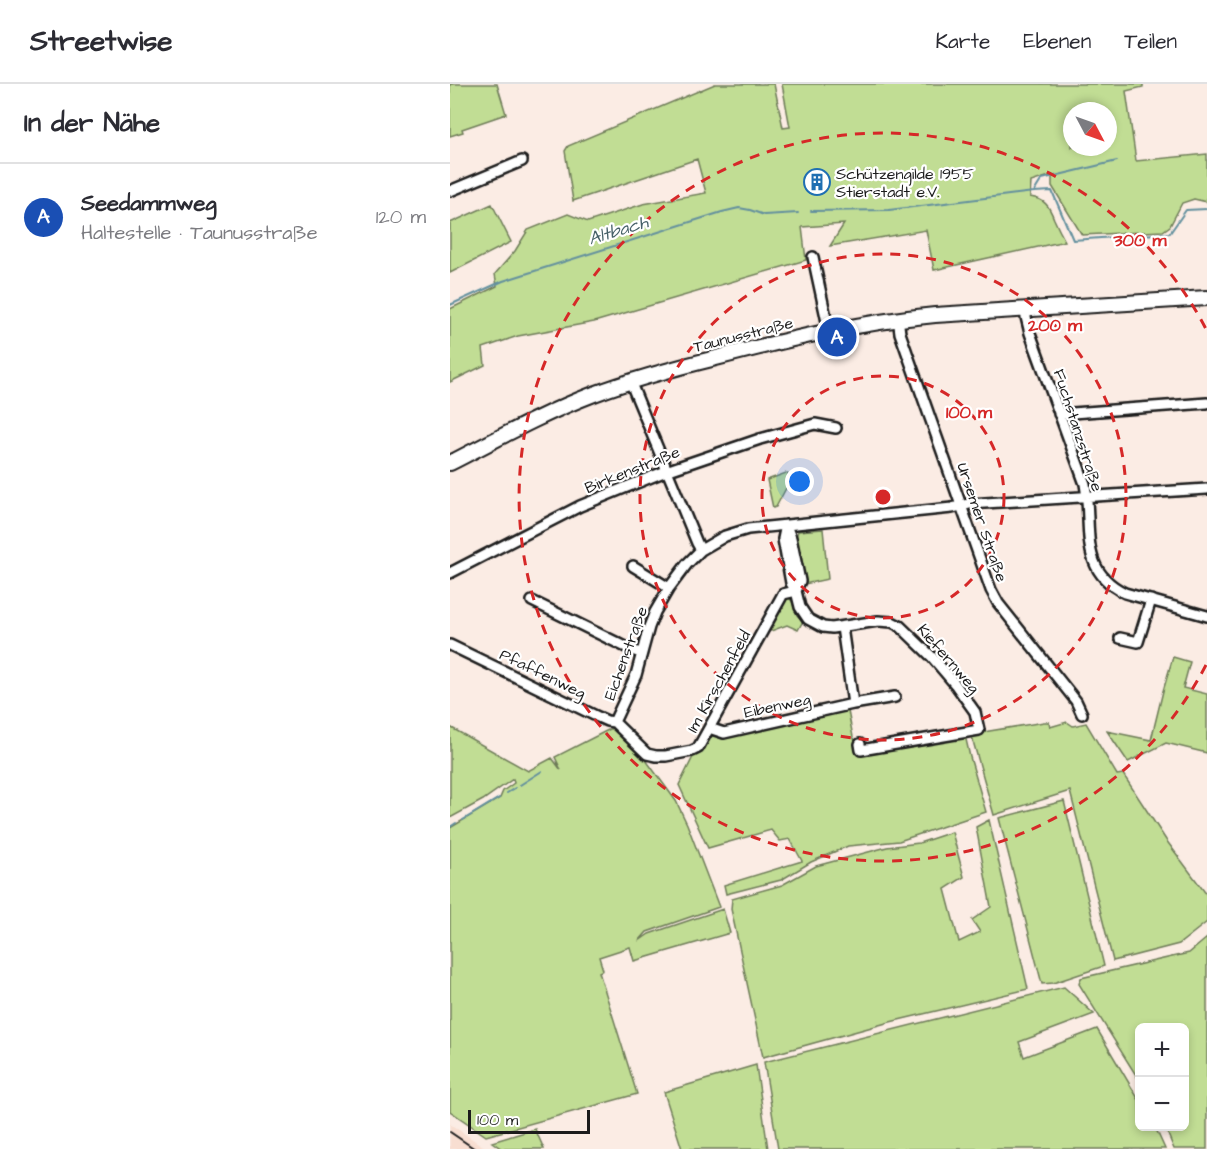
<!DOCTYPE html>
<html lang="de">
<meta charset="utf-8">
<style>
:root{--surface:#fff;--page:#f2f2f3;--text:#2b2b33;--muted:#7c7c81;--line:#e1e1e2;--accent:#1f6fb2}
body{margin:0;font-family:"Architects Daughter",sans-serif;background:var(--page);color:var(--text)}
.controls{position:absolute;right:18px;bottom:18px;display:grid;overflow:hidden;border-radius:9px;box-shadow:0 3px 9px #0003}
.controls button{width:54px;height:54px;display:grid;place-items:center;padding:0;border:0;border-bottom:2px solid var(--line);background:var(--surface);color:var(--text);font:30px sans-serif}
.compass{position:absolute;left:613px;top:18px;width:54px;height:54px;border-radius:50%;background:var(--surface);box-shadow:0 3px 9px #0003;rotate:131deg}
.scale{position:absolute;left:18px;bottom:15px;width:122px;box-sizing:border-box;padding-left:6px;border:3px solid #1c1c1c;border-top:0;font-size:16px;line-height:21px;white-space:nowrap;color:#1c1c1c;-webkit-text-stroke:4px #fff;paint-order:stroke}
.you{position:absolute;left:350px;top:398px;width:21px;height:21px;margin:-15px;border:4px solid #fff;border-radius:50%;background:#1a73e8;box-shadow:0 0 0 9px #1a73e833}
.badge{display:grid;place-items:center;width:39px;height:39px;border-radius:50%;background:var(--accent);color:#fff;font-size:20px;font-weight:700}
.pin{position:absolute;translate:-50% -50%;border:3px solid #fff;box-shadow:0 2px 6px #0006}
.list{margin:0;padding:0;list-style:none}
h2{display:flex;justify-content:space-between;align-items:center;height:78px;margin:0;padding:0 24px;font-size:26px}
h2 small{font-size:20px;font-weight:400;color:var(--muted)}
.list li{display:grid;grid-template-columns:39px 1fr auto;gap:18px;align-items:center;box-sizing:border-box;height:108px;padding:0 24px;border-top:2px solid var(--line)}
.list b{display:block;font-size:22px;white-space:nowrap}
.list p{margin:0;font-size:20px;white-space:nowrap;color:var(--muted)}
.list em{font-size:20px;font-style:normal;color:var(--muted)}
.map{position:relative;flex:none;width:757px;height:1065px;overflow:hidden}
header{display:flex;align-items:center;gap:36px;box-sizing:border-box;height:84px;padding:0 30px;background:var(--surface);border-bottom:2px solid var(--line)}
header strong{font-size:28px}
nav{display:flex;gap:33px;margin-inline-start:auto;font-size:21px}
main{display:flex}
aside{flex:1;background:var(--surface)}
.map>svg:first-child{display:block}
.built{fill:#f8ded1}
.green{fill:#c1dd94;stroke:#6e7c58;stroke-width:1.5;fill-rule:evenodd}
.lines{fill:none;stroke-linecap:round;stroke-linejoin:round}
.stream{stroke:#63909e;stroke-width:2}
.street-casing{stroke:#1c1c1c;stroke-width:14}
.secondary-casing{stroke:#1c1c1c;stroke-width:18}
.street{stroke:#fff;stroke-width:9}
.secondary{stroke:#fff;stroke-width:14}
.rail{stroke:#1c1c1c;stroke-width:2}
.ring{fill:none;stroke:#d62828;stroke-width:3;stroke-dasharray:10 8}
.labels{text-anchor:middle;stroke-width:4.5;stroke-linejoin:round;paint-order:stroke}
.poi-label{font-size:16px;fill:#1c1c1c;stroke:#fff;text-anchor:start}
.street-label{font-size:16px;fill:#1c1c1c;stroke:#fff}
.water-label{font-size:18px;font-style:italic;fill:#466068;stroke:#fff}
.centre{fill:#d62828;stroke:#fff;stroke-width:3}
.ring-label{font-size:18px;text-anchor:middle;font-weight:bold;fill:#d62828;stroke:#fff;stroke-width:4.5;stroke-linejoin:round;paint-order:stroke}
</style>
<header>
<strong>Streetwise</strong>
<nav><a>Karte</a><a>Ebenen</a><a>Teilen</a></nav>
</header>
<main>
<aside>
<h2>In der Nähe<small></small></h2>
<ul class="list">
<li><span class="badge" style="background:#1a4fb4">A</span><div><b>Seedammweg</b><p>Haltestelle · Taunusstraße</p></div><em>120 m</em></li>
</ul>
</aside>
<div class="map">
<svg width="757" height="1065" viewBox="0 0 757 1065">
<rect width="100%" height="100%" fill="#fbece4"/>
<filter id="ink" filterUnits="userSpaceOnUse"><feTurbulence type="fractalNoise" baseFrequency=".0167" numOctaves="2"/><feDisplacementMap in="SourceGraphic" scale="12" xChannelSelector="R" yChannelSelector="G"/><feConvolveMatrix kernelMatrix="1 2 1 2 8 2 1 2 1" color-interpolation-filters="sRGB"/></filter>
<g filter="url(#ink)">
<path class="built" d="M 0,1040 L 37,1065 L 0,1065 Z"/>
<path class="green" d="M 0,0 L 47,0 L 56,30 L 12,45 L 13,48 L 0,52 Z
M 265,0 L 324,0 L 333,44 L 340,43 L 332,0 L 693,0 L 693,3 L 676,7 L 686,77 L 757,70 L 757,118 L 744,115 L 732,119 L 720,142 L 713,147 L 632,151 L 602,102 L 602,91 L 581,98 L 580,113 C 595,115 599,122 604,135 C 607,142 611,150 615,157 L 484,186 L 476,146 L 380,162 L 394,140 L 352,143 L 356,176 L 144,238 L 68,252 L 33,264 L 35,281 L 0,298 L 0,225 L 47,202 L 45,190 L 65,167 L 78,146 L 118,130 L 138,138 L 193,120 L 256,109 L 247,75 L 123,117 L 115,67 L 118,62 ZM 622,27 L 658,27 L 658,63 L 622,63 Z
M 42,120 L 61,158 L 0,189 L 0,139 Z
M 336,389 L 342,393 L 326,423 L 323,424 L 317,396 Z
M 373,445 L 378,495 L 354,500 L 345,456 L 348,447 Z
M 338,513 L 342,517 L 347,531 L 353,537 L 348,546 L 337,541 L 321,547 L 317,546 L 335,514 Z
M 723,573 L 740,578 L 733,604 L 757,610 L 757,669 L 716,659 L 678,678 L 657,647 L 701,656 L 713,607 Z
M 398,627 L 403,653 L 415,670 L 515,651 L 520,673 L 536,728 L 449,757 L 398,762 L 361,778 L 331,796 L 276,810 L 274,801 L 352,777 L 340,755 L 330,757 L 321,746 L 258,764 L 229,701 L 243,673 L 261,652 L 329,641 L 363,633 Z
M 594,638 L 599,638 L 600,643 L 617,638 L 623,642 L 636,639 L 667,691 L 673,690 L 716,756 L 757,811 L 757,838 L 729,860 L 663,877 L 620,707 L 544,731 L 521,650 Z
M 0,643 L 78,687 L 102,674 L 111,686 L 105,673 L 162,644 L 193,672 L 226,717 L 237,740 L 269,823 L 197,848 L 189,857 L 199,850 L 273,825 L 280,849 L 184,877 L 180,863 L 149,873 L 153,886 L 149,888 L 187,1010 L 36,1052 L 0,1027 L 0,744 L 50,714 L 53,707 L 64,699 L 63,695 L 33,716 L 0,734 Z
M 614,717 L 654,882 L 603,899 L 592,900 L 549,734 Z
M 539,736 L 578,905 L 440,938 L 313,973 L 281,825 L 282,815 L 332,801 L 366,782 L 437,763 L 469,759 L 502,748 L 514,793 L 495,805 L 509,858 L 530,848 L 522,836 L 541,823 L 526,743 Z
M 757,854 L 757,1065 L 724,1065 L 715,1043 L 734,1042 L 734,944 L 690,944 L 689,996 L 629,900 L 631,894 L 739,869 Z
M 614,903 L 644,930 L 569,958 L 574,973 L 647,945 L 689,1016 L 690,1042 L 705,1043 L 715,1065 L 328,1065 L 314,978 Z
M 306,981 L 318,1065 L 232,1065 L 214,1008 Z
M 85,1045 L 94,1065 L 52,1065 L 42,1058 Z"/>
<g class="lines">
<path class="stream" d="M 584,108 L 592,95 L 667,77
M 361,127 L 439,126 L 584,108 L 602,107 L 623,156 L 720,149 L 736,126 L 757,125
M 0,221 L 53,197 L 272,128 L 289,124 L 300,126 L 314,131 L 348,129
M 70,701 L 92,687
M 57,709 L 65,704
M 13,736 L 49,714
M 0,743 L 6,739"/>
<defs>
<path id="street" d="M 0,107 L 72,77
M 363,173 L 379,247
M 574,225 L 580,249 L 635,400 C 643,443 627,486 675,509 L 757,532
M 448,234 L 450,249 L 541,506 L 548,519 L 626,617 L 632,630
M 180,297 L 247,459 L 251,466
M 609,330 L 757,319
M 336,441 L 333,455 L 341,499 L 346,507 L 350,523 L 358,535 L 373,543 L 382,544 L 428,537 L 442,538 L 450,542 L 482,573 L 505,600 L 525,628 L 529,646 L 411,666 L 410,660
M 336,441 L 341,454 L 350,497 L 346,507
M 183,482 L 219,504
M 0,489 L 130,422 L 216,387 L 310,355 L 365,340 L 386,344
M 82,517 L 184,567 L 192,569
M 392,543 L 403,620
M 670,554 L 688,558 L 701,516
M 0,561 L 148,633 L 157,637 L 164,638 L 197,670 L 206,672 L 216,672 L 242,667 L 248,664 L 333,510 L 346,507
M 164,638 L 186,591 L 199,543 L 205,528 L 219,504 L 237,480 L 251,466 L 275,452 L 298,445 L 502,424 L 519,420 L 757,405
M 259,644 L 274,649 L 403,620 L 445,613"/>
<path id="secondary" d="M 0,379 C 47,355 94,329 144,310 C 184,295 225,284 266,274 C 339,255 411,238 485,231 L 757,214"/>
</defs>
<use href="#street" class="street-casing"/>
<use href="#secondary" class="secondary-casing"/>
<use href="#street" class="street"/>
<use href="#secondary" class="secondary"/>
<path class="rail" d="M 0,1048 L 25,1065"/>
</g>
</g>
<g class="ring">
<circle cx="433" cy="413" r="121"/>
<circle cx="433" cy="413" r="243"/>
<path d="M756 581A364 364 0 1 1 756 245"/>
</g>
<defs>
<symbol id="building-ring" viewBox="-11 -11 22 22"><circle r="9.5" fill="#fff" stroke="#1f6fb2" stroke-width="1.5"/><path d="M-4-6H4V6H1V3H-1V6H-4ZM-2.5-4.3h1.7v1.8h-1.7ZM.8-4.3h1.7v1.8H.8ZM-2.5-1h1.7V.8h-1.7ZM.8-1h1.7V.8H.8Z" fill="#1f6fb2"/></symbol>
</defs>
<g fill-rule="evenodd">
<use href="#building-ring" x="352" y="83" width="30" height="30"/>
</g>
<g class="labels">
<g class="poi-label">
<text x="386" y="95">Schützengilde 1955<tspan x="386" dy="18">Stierstadt e.V.</tspan></text>
</g>
<g class="street-label">
<text transform="translate(293 250) rotate(-14)" y="6">Taunusstraße</text>
<text transform="translate(629 346) rotate(72)" y="6">Fuchstanzstraße</text>
<text transform="translate(182 385) rotate(-22)" y="6">Birkenstraße</text>
<text transform="translate(533 438) rotate(71)" y="6">Ursemer Straße</text>
<text transform="translate(175 569) rotate(-70)" y="6">Eichenstraße</text>
<text transform="translate(499 574) rotate(49)" y="6">Kiefernweg</text>
<text transform="translate(93 589) rotate(26)" y="6">Pfaffenweg</text>
<text transform="translate(268 597) rotate(-61)" y="6">Im Kirschenfeld</text>
<text transform="translate(327 621) rotate(-12)" y="6">Eibenweg</text>
</g>
<g class="water-label">
<text transform="translate(168 146) rotate(-17)" y="6">Altbach</text>
</g>
</g>
<circle cx="433" cy="413" r="9" class="centre"/>
<g class="ring-label">
<text x="690" y="162">300 m</text>
<text x="605" y="247">200 m</text>
<text x="519" y="334">100 m</text>
</g>
</svg>
<div class="controls">
<button>+</button>
<button>−</button>
</div>
<svg class="compass" viewBox="-18 -18 36 36"><path d="M0-13l5 13h-10z" fill="#e53935"/><path d="M0 13l5-13h-10z" fill="#7c7c81"/></svg>
<div class="scale">100 m</div>
<div class="you"></div>
<div class="pin badge" style="left:387px;top:253px;background:#1a4fb4">A</div>
</div>
</main>
